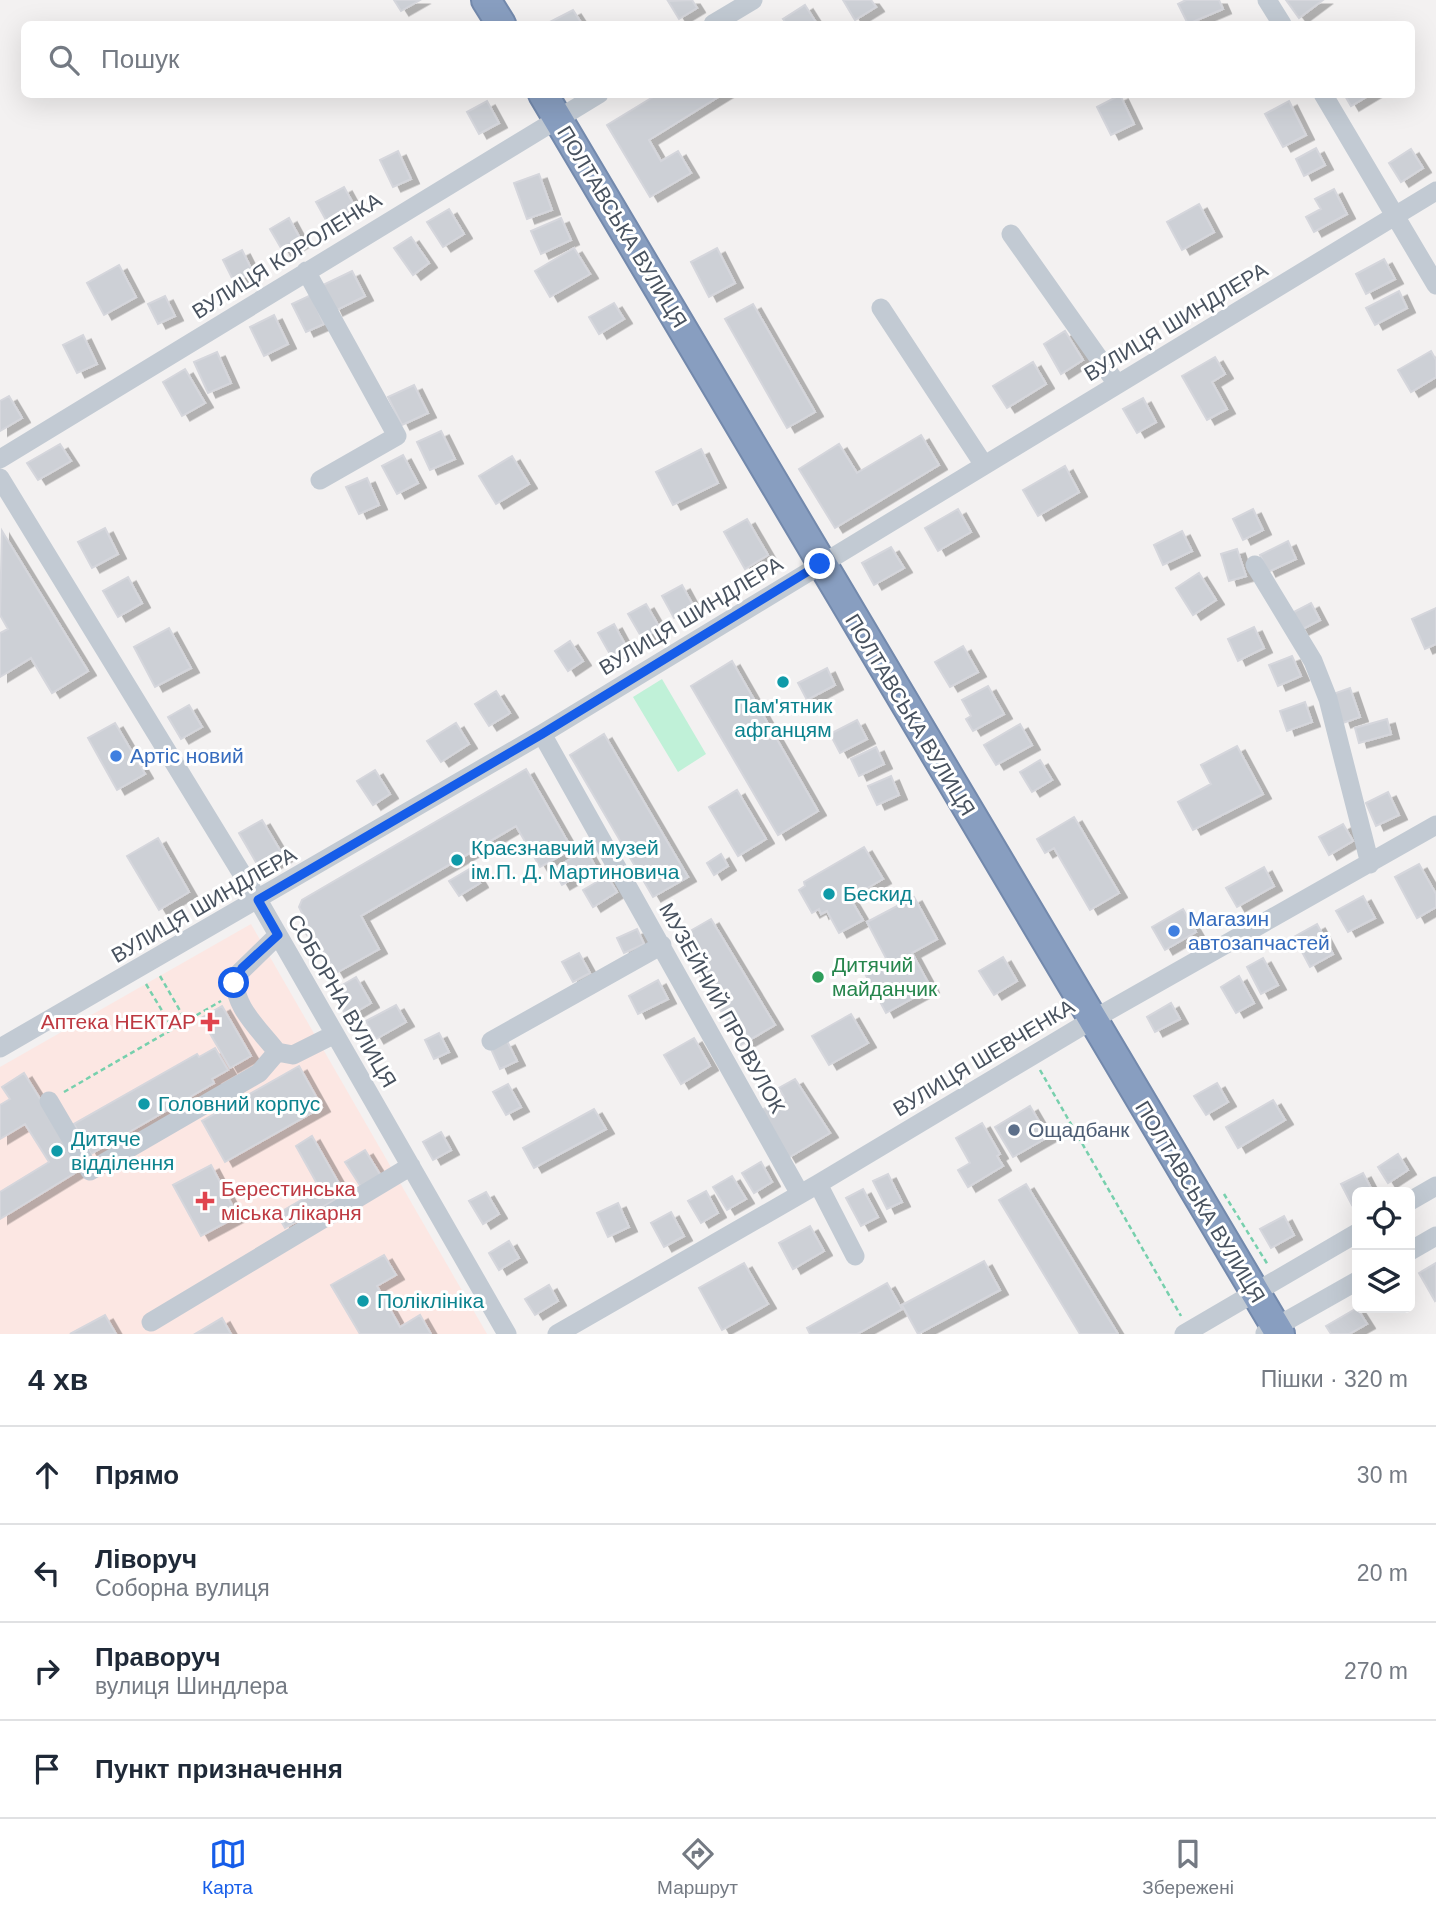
<!DOCTYPE html>
<html lang="uk">
<meta charset="utf-8">
<style>
:root{--surface:#fff;--page:#f2f2f3;--text:#1f2937;--muted:#747a83;--line:#e0e1e3;--accent:#165de9}
body{margin:0;font-family:Arial,sans-serif;background:var(--page);color:var(--text)}
.controls{position:absolute;right:21px;bottom:21px;display:grid;overflow:hidden;border-radius:10px;box-shadow:0 7px 28px #0002}
.controls button{width:63px;height:63px;display:grid;place-items:center;padding:0;border:0;border-bottom:2px solid var(--line);background:var(--surface);color:var(--text);font:35px sans-serif}
.stop{position:absolute;width:21px;height:21px;margin:-16px;border:5px solid #165de9;border-radius:50%;background:#fff}
.stop.end{background:#165de9;border-color:#fff;box-shadow:0 2px 7px #0008}
.list{margin:0;padding:0;list-style:none}
h2{display:flex;justify-content:space-between;align-items:center;height:91px;margin:0;padding:0 28px;font-size:30px}
h2 small{font-size:23px;font-weight:400;color:var(--muted)}
.list li{display:grid;grid-template-columns:46px 1fr auto;gap:21px;align-items:center;box-sizing:border-box;height:98px;padding:0 28px;border-top:2px solid var(--line)}
.list b{display:block;font-size:26px;white-space:nowrap}
.list p{margin:0;font-size:23px;white-space:nowrap;color:var(--muted)}
.list em{font-size:23px;font-style:normal;color:var(--muted)}
.icon{flex:none;width:38px;height:38px;fill:none;stroke:currentColor;stroke-width:2;stroke-linecap:round;stroke-linejoin:round}
.map{position:relative;flex:none;width:1436px;height:1334px;overflow:hidden}
.search{position:absolute;background:var(--surface);box-shadow:0 7px 28px #0002;left:21px;right:21px;top:21px;height:77px;display:flex;align-items:center;gap:18px;box-sizing:border-box;padding:0 24px;border-radius:10px;color:var(--muted);font-size:26px}
.sheet{height:483px;background:var(--surface)}
nav{display:flex;justify-content:space-around;align-items:center;box-sizing:border-box;height:98px;border-top:2px solid var(--line);background:var(--surface);font-size:19px;color:var(--muted)}
nav a{display:grid;justify-items:center;gap:4px}
nav .on{color:var(--accent)}
.map>svg:first-child{display:block}
.medical{fill:#fce7e3}
.green{fill:#c0f1d8}
.building{fill:#cdd0d6;stroke:#d5d6dc;stroke-width:2;filter:url(#shadow)}
.lines{fill:none;stroke-linecap:round;stroke-linejoin:round}
.highway-casing{stroke:#7389ac;stroke-width:32}
.path{stroke:#77d0ad;stroke-width:2.5;stroke-dasharray:5 3.5;stroke-linecap:butt}
.minor{stroke:#c2cad3;stroke-width:19}
.highway{stroke:#889ec0;stroke-width:28}
.route{stroke:#165de9;stroke-width:9}
.culture-dot{fill:#0f9aa8;stroke:#fff;stroke-width:2.5}
.shop-dot{fill:#3f7fe0;stroke:#fff;stroke-width:2.5}
.leisure-dot{fill:#2e9e5b;stroke:#fff;stroke-width:2.5}
.health-dot{fill:#e0444e;stroke:#fff;stroke-width:2.5}
.service-dot{fill:#5c6f8a;stroke:#fff;stroke-width:2.5}
.labels{text-anchor:middle;stroke-width:6;stroke-linejoin:round;paint-order:stroke}
.street-label{font-size:21px;fill:#48525f;stroke:#fff}
.culture-label{font-size:21px;fill:#0d838f;stroke:#fff;text-anchor:start}
.shop-label{font-size:21px;fill:#366cbe;stroke:#fff;text-anchor:start}
.leisure-label{font-size:21px;fill:#27864d;stroke:#fff;text-anchor:start}
.health-label{font-size:21px;fill:#be3a42;stroke:#fff;text-anchor:end}
.service-label{font-size:21px;fill:#4e5e75;stroke:#fff;text-anchor:start}
</style>
<div class="map">
<svg width="1436" height="1334" viewBox="0 0 1436 1334">
<defs>
<filter id="shadow"><feDropShadow dx="8" dy="4.5" stdDeviation="0" flood-color="#0004"/></filter>
</defs>
<rect width="100%" height="100%" fill="#f3f1f1"/>
<path class="medical" d="M 251,924 L 487,1334 L 0,1334 L 0,1067 Z"/>
<path class="green" d="M 662,679 L 706,754 L 678,772 L 633,697 Z"/>
<path class="building" d="M 394,0 L 420,0 L 401,11 Z
M 692,0 L 697,8 L 679,19 L 668,1 Z
M 843,0 L 871,0 L 876,7 L 855,20 Z
M 1186,0 L 1219,0 L 1223,9 L 1188,24 L 1178,4 Z
M 1286,0 L 1323,0 L 1299,18 Z
M 805,5 L 817,24 L 787,24 L 783,19 Z
M 573,10 L 582,24 L 546,24 Z
M 658,94 L 723,94 L 649,140 L 661,161 L 678,151 L 691,173 L 650,197 L 607,125 Z
M 1344,94 L 1371,94 L 1351,106 Z
M 1120,95 L 1134,124 L 1111,135 L 1097,107 Z
M 487,101 L 499,123 L 479,134 L 467,112 Z
M 1289,101 L 1306,135 L 1283,147 L 1265,114 Z
M 1316,148 L 1325,165 L 1304,176 L 1296,159 Z
M 1411,149 L 1423,168 L 1401,182 L 1389,163 Z
M 398,151 L 411,179 L 393,187 L 380,160 Z
M 539,174 L 552,210 L 527,219 L 514,183 Z
M 344,187 L 355,207 L 327,222 L 316,202 Z
M 1334,189 L 1347,214 L 1314,232 L 1306,217 L 1321,209 L 1315,199 Z
M 1199,204 L 1214,232 L 1182,250 L 1167,222 Z
M 449,209 L 464,234 L 443,247 L 427,222 Z
M 289,218 L 302,242 L 284,253 L 270,229 Z
M 561,218 L 571,240 L 541,254 L 531,231 Z
M 411,237 L 429,263 L 413,275 L 394,248 Z
M 574,248 L 590,274 L 550,297 L 535,271 Z
M 717,248 L 735,283 L 709,297 L 691,262 Z
M 242,250 L 253,272 L 234,282 L 223,260 Z
M 1384,259 L 1395,279 L 1366,294 L 1356,274 Z
M 119,265 L 136,297 L 104,315 L 87,283 Z
M 352,271 L 365,296 L 335,311 L 323,285 Z
M 1399,291 L 1407,308 L 1375,325 L 1366,308 Z
M 311,295 L 324,324 L 306,332 L 292,304 Z
M 165,296 L 175,316 L 158,324 L 148,304 Z
M 614,303 L 624,319 L 599,334 L 589,317 Z
M 753,304 L 815,412 L 787,428 L 725,319 Z
M 274,315 L 288,344 L 264,356 L 250,327 Z
M 1065,331 L 1083,360 L 1061,374 L 1044,344 Z
M 83,335 L 97,364 L 77,373 L 63,345 Z
M 1431,351 L 1436,360 L 1436,377 L 1411,392 L 1398,370 Z
M 217,352 L 231,383 L 208,393 L 194,362 Z
M 1215,357 L 1225,374 L 1212,382 L 1227,409 L 1207,420 L 1182,376 Z
M 1033,362 L 1046,384 L 1007,408 L 993,386 Z
M 185,369 L 205,403 L 182,416 L 163,382 Z
M 414,385 L 428,413 L 402,425 L 388,397 Z
M 9,396 L 22,418 L 0,431 L 0,401 Z
M 1143,398 L 1156,422 L 1137,433 L 1123,409 Z
M 441,431 L 455,459 L 430,470 L 417,442 Z
M 921,435 L 939,465 L 835,528 L 799,469 L 839,444 L 857,473 Z
M 60,444 L 71,461 L 38,480 L 27,463 Z
M 701,449 L 718,483 L 673,505 L 656,472 Z
M 403,455 L 418,483 L 397,494 L 382,466 Z
M 512,456 L 529,484 L 496,504 L 479,476 Z
M 1065,466 L 1079,492 L 1038,516 L 1023,490 Z
M 367,478 L 379,505 L 359,514 L 346,487 Z
M 958,509 L 971,532 L 938,551 L 925,528 Z
M 1253,509 L 1263,530 L 1243,540 L 1233,519 Z
M 747,519 L 768,555 L 745,569 L 724,532 Z
M 105,528 L 118,554 L 92,568 L 78,542 Z
M 2,531 L 88,671 L 52,693 L 31,658 L 0,677 L 0,633 L 8,629 L 0,615 Z
M 1182,531 L 1192,551 L 1163,565 L 1154,545 Z
M 1288,541 L 1296,559 L 1268,572 L 1260,555 Z
M 891,547 L 904,568 L 874,585 L 862,563 Z
M 1237,549 L 1246,576 L 1229,581 L 1221,554 Z
M 1199,573 L 1216,600 L 1193,615 L 1176,588 Z
M 128,577 L 142,603 L 118,617 L 103,591 Z
M 682,585 L 694,607 L 674,618 L 662,596 Z
M 1311,603 L 1320,620 L 1301,630 L 1292,613 Z
M 646,604 L 660,628 L 642,638 L 628,614 Z
M 1436,608 L 1436,644 L 1425,649 L 1412,619 Z
M 614,624 L 627,648 L 611,656 L 598,633 Z
M 1254,627 L 1264,648 L 1238,661 L 1228,639 Z
M 169,628 L 191,668 L 155,687 L 134,647 Z
M 570,641 L 583,661 L 568,671 L 555,651 Z
M 963,646 L 978,672 L 950,687 L 935,662 Z
M 1292,656 L 1301,676 L 1278,686 L 1269,665 Z
M 732,661 L 818,811 L 778,835 L 691,686 Z
M 827,668 L 835,685 L 807,700 L 798,683 Z
M 988,686 L 1004,714 L 973,731 L 966,719 L 971,716 L 962,700 Z
M 1350,688 L 1360,717 L 1343,723 L 1333,694 Z
M 496,691 L 510,713 L 489,726 L 475,704 Z
M 1305,702 L 1312,722 L 1287,731 L 1280,711 Z
M 189,705 L 202,727 L 181,739 L 168,717 Z
M 1387,719 L 1391,734 L 1359,743 L 1355,728 Z
M 857,720 L 867,739 L 840,753 L 830,734 Z
M 115,723 L 145,774 L 117,790 L 88,738 Z
M 456,723 L 469,744 L 441,762 L 427,741 Z
M 1020,724 L 1032,745 L 996,765 L 984,745 Z
M 604,734 L 688,877 L 653,897 L 570,755 Z
M 1237,746 L 1263,794 L 1193,830 L 1178,802 L 1211,784 L 1201,765 Z
M 876,747 L 884,764 L 859,776 L 851,759 Z
M 1040,760 L 1052,780 L 1032,792 L 1020,772 Z
M 526,769 L 572,849 L 540,867 L 516,826 L 361,916 L 379,949 L 336,973 L 318,942 L 313,945 L 304,930 L 309,927 L 299,907 L 302,900 Z
M 375,770 L 390,794 L 373,805 L 357,781 Z
M 891,776 L 899,795 L 877,805 L 868,786 Z
M 737,790 L 766,839 L 738,856 L 709,807 Z
M 1388,792 L 1399,815 L 1376,826 L 1366,803 Z
M 1074,817 L 1119,893 L 1090,910 L 1054,848 L 1045,853 L 1037,839 Z
M 262,820 L 284,857 L 261,871 L 239,833 Z
M 1343,824 L 1353,841 L 1329,855 L 1319,837 Z
M 158,838 L 189,892 L 159,910 L 127,856 Z
M 864,847 L 883,879 L 850,898 L 863,920 L 839,933 L 827,911 L 821,914 L 819,909 L 812,913 L 799,890 L 805,886 L 804,882 Z
M 586,850 L 595,866 L 562,885 L 553,869 Z
M 721,854 L 728,866 L 714,875 L 707,863 Z
M 1419,864 L 1436,894 L 1436,907 L 1417,918 L 1395,877 Z
M 1264,867 L 1274,886 L 1237,907 L 1226,888 Z
M 471,868 L 480,883 L 459,896 L 449,881 Z
M 607,876 L 617,892 L 593,907 L 583,890 Z
M 1363,896 L 1375,918 L 1348,932 L 1336,911 Z
M 914,897 L 937,939 L 912,953 L 931,988 L 886,1013 L 864,972 L 887,960 L 867,922 Z
M 1183,909 L 1196,932 L 1165,950 L 1152,927 Z
M 711,919 L 775,1025 L 741,1045 L 678,938 Z
M 1317,924 L 1333,954 L 1310,967 L 1294,937 Z
M 637,929 L 644,944 L 624,953 L 617,938 Z
M 579,953 L 590,973 L 573,982 L 562,962 Z
M 1003,957 L 1017,981 L 994,995 L 979,971 Z
M 1263,958 L 1278,985 L 1261,994 L 1247,967 Z
M 1239,976 L 1254,1003 L 1236,1013 L 1221,987 Z
M 356,977 L 371,1003 L 347,1017 L 332,991 Z
M 658,980 L 668,999 L 638,1014 L 629,996 Z
M 1171,1003 L 1180,1019 L 1155,1032 L 1147,1017 Z
M 396,1005 L 406,1022 L 376,1039 L 366,1021 Z
M 222,1006 L 251,1056 L 230,1068 L 201,1018 Z
M 851,1014 L 868,1043 L 829,1065 L 812,1036 Z
M 439,1033 L 449,1052 L 434,1059 L 425,1040 Z
M 694,1038 L 710,1066 L 681,1084 L 664,1055 Z
M 507,1041 L 517,1061 L 500,1069 L 491,1049 Z
M 215,1048 L 228,1070 L 212,1079 L 214,1083 L 91,1154 L 74,1124 L 197,1054 L 199,1057 Z
M 299,1066 L 322,1107 L 225,1162 L 202,1121 Z
M 24,1073 L 83,1168 L 0,1219 L 0,1192 L 49,1162 L 25,1124 L 0,1139 L 0,1105 L 10,1099 L 2,1087 Z
M 795,1079 L 830,1133 L 788,1158 L 760,1111 L 784,1097 L 779,1088 Z
M 1217,1083 L 1228,1102 L 1206,1115 L 1194,1096 Z
M 508,1084 L 521,1107 L 506,1115 L 493,1092 Z
M 1273,1100 L 1285,1120 L 1238,1148 L 1226,1127 Z
M 1030,1106 L 1048,1137 L 1013,1157 L 995,1127 Z
M 594,1109 L 606,1129 L 534,1168 L 523,1148 Z
M 982,1123 L 1000,1154 L 997,1156 L 1003,1166 L 968,1187 L 958,1170 L 970,1163 L 956,1138 Z
M 441,1132 L 451,1150 L 433,1160 L 423,1142 Z
M 312,1136 L 345,1194 L 285,1228 L 277,1214 L 320,1189 L 296,1146 Z
M 365,1150 L 381,1176 L 361,1187 L 345,1162 Z
M 1398,1154 L 1408,1170 L 1388,1183 L 1378,1167 Z
M 761,1162 L 772,1182 L 754,1193 L 742,1173 Z
M 211,1165 L 238,1216 L 201,1236 L 173,1185 Z
M 1363,1173 L 1373,1192 L 1357,1192 L 1357,1202 L 1352,1205 L 1341,1184 Z
M 888,1174 L 902,1202 L 887,1209 L 873,1181 Z
M 732,1176 L 746,1199 L 727,1210 L 713,1187 Z
M 1026,1184 L 1118,1334 L 1080,1334 L 999,1200 Z
M 863,1189 L 878,1217 L 861,1226 L 846,1198 Z
M 706,1191 L 718,1213 L 701,1223 L 688,1201 Z
M 486,1192 L 499,1214 L 483,1224 L 469,1201 Z
M 618,1203 L 629,1227 L 608,1237 L 597,1213 Z
M 671,1212 L 684,1236 L 664,1247 L 651,1223 Z
M 1284,1216 L 1294,1235 L 1271,1248 L 1260,1229 Z
M 810,1226 L 824,1251 L 793,1269 L 779,1243 Z
M 509,1241 L 519,1258 L 499,1270 L 489,1253 Z
M 384,1255 L 396,1275 L 377,1286 L 400,1327 L 420,1315 L 431,1334 L 360,1334 L 331,1285 Z
M 984,1261 L 1000,1290 L 918,1334 L 902,1305 Z
M 744,1263 L 768,1304 L 722,1330 L 699,1288 Z
M 1436,1263 L 1436,1300 L 1435,1301 L 1419,1273 Z
M 887,1283 L 902,1309 L 857,1334 L 810,1334 L 807,1328 Z
M 549,1285 L 558,1301 L 535,1315 L 525,1299 Z
M 1357,1308 L 1367,1324 L 1349,1334 L 1331,1334 L 1326,1326 Z
M 105,1315 L 116,1334 L 70,1334 Z
M 222,1318 L 231,1334 L 195,1334 Z"/>
<g class="lines">
<defs>
<path id="highway" d="M 486,0 L 501,24
M 543,94 L 1280,1334"/>
</defs>
<use href="#highway" class="highway-casing"/>
<path class="path" d="M 160,976 L 186,1021
M 146,984 L 173,1029
M 1040,1070 L 1181,1316
M 64,1092 L 221,1001
M 1224,1194 L 1268,1265"/>
<path class="minor" d="M 1267,0 L 1282,24
M 713,24 L 753,0
M 1323,94 L 1436,285
M 1011,234 L 1117,384
M 306,271 L 397,436 L 320,480
M 881,308 L 984,465
M 0,459 L 599,94
M 0,478 L 258,900 L 507,1334
M 1255,565 L 1313,661 L 1328,699 L 1370,864
M 542,734 L 800,1194
M 278,935 L 237,975 C 228,1002 262,1032 277,1052 L 293,1055 L 335,1034
M 491,1041 L 662,945
M 0,1048 L 542,734 L 1436,191
M 49,1101 L 90,1171 L 259,1073 L 277,1052
M 818,1184 L 855,1256
M 1410,1201 L 1436,1186
M 1410,1251 L 1436,1236
M 151,1322 L 411,1166
M 1265,1333 L 1357,1281
M 557,1334 L 818,1184 L 1092,1020 L 1436,825
M 1184,1334 L 1357,1233"/>
<use href="#highway" class="highway"/>
</g>
<g class="lines">
<path class="route" d="M 234,983 L 242,968 L 278,935 L 258,900 L 542,734 L 820,564"/>
</g>
<g class="culture-dot">
<circle cx="783" cy="682" r="7"/>
<circle cx="457" cy="860" r="7"/>
<circle cx="829" cy="894" r="7"/>
<circle cx="144" cy="1104" r="7"/>
<circle cx="57" cy="1151" r="7"/>
<circle cx="363" cy="1301" r="7"/>
</g>
<g class="shop-dot">
<circle cx="116" cy="756" r="7"/>
<circle cx="1174" cy="931" r="7"/>
</g>
<circle class="leisure-dot" cx="818" cy="977" r="7"/>
<g class="health-dot">
<path d="M206.5 1011.5h7v7h7v7h-7v7h-7v-7h-7v-7h7z"/>
<path d="M201.5 1190.5h7v7h7v7h-7v7h-7v-7h-7v-7h7z"/>
</g>
<circle class="service-dot" cx="1014" cy="1130" r="7"/>
<g class="labels">
<g class="street-label">
<text transform="translate(622 227) rotate(59)" y="7">ПОЛТАВСЬКА ВУЛИЦЯ</text>
<text transform="translate(287 256) rotate(-32)" y="7">ВУЛИЦЯ КОРОЛЕНКА</text>
<text transform="translate(1176 322) rotate(-31)" y="7">ВУЛИЦЯ ШИНДЛЕРА</text>
<text transform="translate(691 616) rotate(-31)" y="7">ВУЛИЦЯ ШИНДЛЕРА</text>
<text transform="translate(910 715) rotate(59)" y="7">ПОЛТАВСЬКА ВУЛИЦЯ</text>
<text transform="translate(204 905) rotate(-30)" y="7">ВУЛИЦЯ ШИНДЛЕРА</text>
<text transform="translate(342 1001) rotate(60)" y="7">СОБОРНА ВУЛИЦЯ</text>
<text transform="translate(722 1008) rotate(61)" y="7">МУЗЕЙНИЙ ПРОВУЛОК</text>
<text transform="translate(984 1058) rotate(-31)" y="7">ВУЛИЦЯ ШЕВЧЕНКА</text>
<text transform="translate(1200 1202) rotate(59)" y="7">ПОЛТАВСЬКА ВУЛИЦЯ</text>
</g>
<g class="culture-label">
<text x="783" y="713" text-anchor="middle">Пам'ятник<tspan x="783" dy="24">афганцям</tspan></text>
<text x="471" y="855">Краєзнавчий музей<tspan x="471" dy="24">ім.П. Д. Мартиновича</tspan></text>
<text x="843" y="901">Бескид</text>
<text x="158" y="1111">Головний корпус</text>
<text x="71" y="1146">Дитяче<tspan x="71" dy="24">відділення</tspan></text>
<text x="377" y="1308">Поліклініка</text>
</g>
<g class="shop-label">
<text x="130" y="763">Артіс новий</text>
<text x="1188" y="926">Магазин<tspan x="1188" dy="24">автозапчастей</tspan></text>
</g>
<g class="leisure-label">
<text x="832" y="972">Дитячий<tspan x="832" dy="24">майданчик</tspan></text>
</g>
<g class="health-label">
<text x="196" y="1029">Аптека НЕКТАР</text>
<text x="221" y="1196" text-anchor="start">Берестинська<tspan x="221" dy="24">міська лікарня</tspan></text>
</g>
<g class="service-label">
<text x="1028" y="1137">Ощадбанк</text>
</g>
</g>
</svg>
<div class="controls">
<button><svg class="icon" aria-label="locate" viewBox="0 0 24 24"><circle cx="12" cy="12" r="6"/><path d="M12 2v4M12 18v4M2 12h4M18 12h4"/></svg></button>
<button><svg class="icon" aria-label="layers" viewBox="0 0 24 24"><path d="M12 4l9 5-9 5-9-5zM3 14l9 5 9-5"/></svg></button>
</div>
<div class="stop" style="left:234px;top:983px"></div>
<div class="stop end" style="left:820px;top:564px"></div>
<div class="search"><svg class="icon" aria-label="search" viewBox="0 0 24 24"><circle cx="10" cy="10" r="6"/><path d="M15 15l6 6"/></svg>Пошук</div>
</div>
<section class="sheet">
<h2>4 хв<small>Пішки · 320 m</small></h2>
<ul class="list">
<li><svg class="icon" aria-label="ahead" viewBox="0 0 24 24"><path d="M12 20V5M6 11l6-6 6 6"/></svg><div><b>Прямо</b></div><em>30 m</em></li>
<li><svg class="icon" aria-label="left" viewBox="0 0 24 24"><path d="M17 20v-9H6M10 6l-5 5 5 5"/></svg><div><b>Ліворуч</b><p>Соборна вулиця</p></div><em>20 m</em></li>
<li><svg class="icon" aria-label="right" viewBox="0 0 24 24"><path d="M7 20v-9h11M14 6l5 5-5 5"/></svg><div><b>Праворуч</b><p>вулиця Шиндлера</p></div><em>270 m</em></li>
<li><svg class="icon" aria-label="arrive" viewBox="0 0 24 24"><path d="M6 21V4h12l-3 4 3 4H6"/></svg><div><b>Пункт призначення</b></div></li>
</ul>
</section>
<nav>
<a class="on"><svg class="icon" aria-label="map" viewBox="0 0 24 24"><path d="M3 6l6-2 6 2 6-2v14l-6 2-6-2-6 2zM9 4v14M15 6v14"/></svg>Карта</a>
<a><svg class="icon" aria-label="directions" viewBox="0 0 24 24"><path d="M12 3l9 9-9 9-9-9zM9 14v-3h6M13 9l2 2-2 2"/></svg>Маршрут</a>
<a><svg class="icon" aria-label="saved" viewBox="0 0 24 24"><path d="M7 4h10v16l-5-4-5 4z"/></svg>Збережені</a>
</nav>
